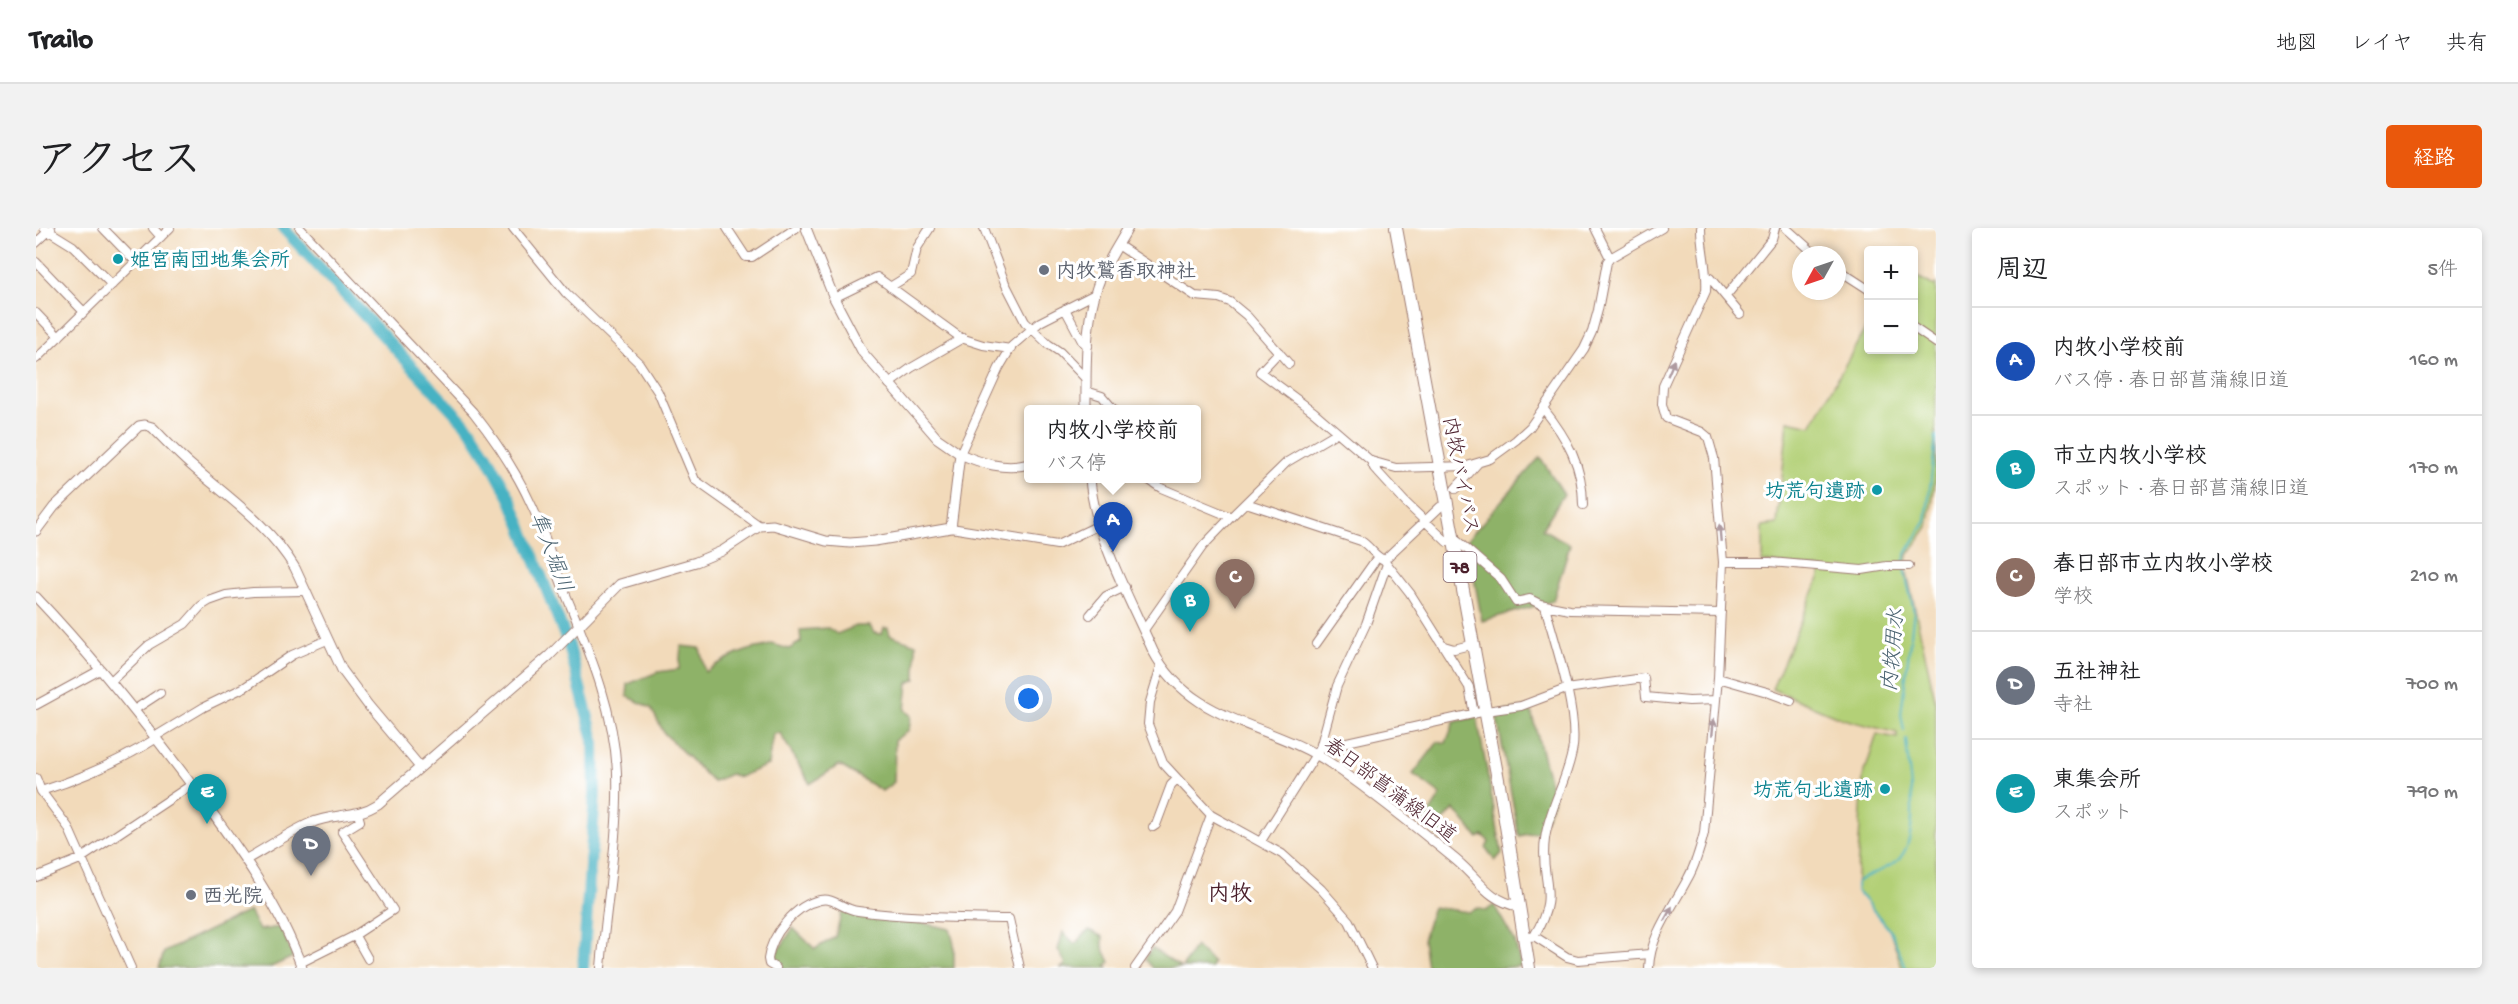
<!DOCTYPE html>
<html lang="ja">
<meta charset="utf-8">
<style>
:root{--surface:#fff;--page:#f2f2f2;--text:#202124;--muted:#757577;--line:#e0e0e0;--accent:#ea580c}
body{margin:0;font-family:"Gochi Hand","Klee One",sans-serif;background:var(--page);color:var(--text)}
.controls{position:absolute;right:18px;top:18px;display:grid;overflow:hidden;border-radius:6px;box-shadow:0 3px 9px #0003}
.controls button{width:54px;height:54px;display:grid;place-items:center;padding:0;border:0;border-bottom:2px solid var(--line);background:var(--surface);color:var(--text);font:30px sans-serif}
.compass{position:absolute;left:1756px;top:18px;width:54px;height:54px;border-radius:50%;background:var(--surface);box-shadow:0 3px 9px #0003;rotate:230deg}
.you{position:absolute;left:993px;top:471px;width:21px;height:21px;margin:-15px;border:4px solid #fff;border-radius:50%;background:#1a73e8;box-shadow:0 0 0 9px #1a73e833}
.badge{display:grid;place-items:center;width:39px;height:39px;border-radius:50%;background:var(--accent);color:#fff;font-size:20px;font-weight:700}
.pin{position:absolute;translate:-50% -50px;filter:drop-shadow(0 2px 3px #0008)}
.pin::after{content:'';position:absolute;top:32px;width:21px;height:18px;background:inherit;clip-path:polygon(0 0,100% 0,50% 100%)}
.popup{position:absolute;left:988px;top:177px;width:177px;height:78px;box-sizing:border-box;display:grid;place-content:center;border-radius:6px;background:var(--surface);filter:drop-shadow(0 2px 4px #0005);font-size:20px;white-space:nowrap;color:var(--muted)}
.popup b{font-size:22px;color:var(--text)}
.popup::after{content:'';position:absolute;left:50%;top:100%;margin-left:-12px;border:12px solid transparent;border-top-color:var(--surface)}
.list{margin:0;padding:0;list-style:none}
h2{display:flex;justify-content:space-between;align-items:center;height:78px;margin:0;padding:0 24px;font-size:26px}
h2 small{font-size:20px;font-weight:400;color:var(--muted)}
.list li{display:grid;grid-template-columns:39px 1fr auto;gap:18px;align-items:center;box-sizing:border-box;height:108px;padding:0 24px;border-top:2px solid var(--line)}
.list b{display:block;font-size:22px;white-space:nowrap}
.list p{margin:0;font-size:20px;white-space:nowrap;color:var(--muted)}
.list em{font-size:20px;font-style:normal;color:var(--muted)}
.map{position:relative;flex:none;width:1900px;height:740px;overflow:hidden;border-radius:6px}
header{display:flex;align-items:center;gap:36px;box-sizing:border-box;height:84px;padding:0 30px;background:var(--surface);border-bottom:2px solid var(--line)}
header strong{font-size:28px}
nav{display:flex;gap:33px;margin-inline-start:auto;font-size:21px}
.intro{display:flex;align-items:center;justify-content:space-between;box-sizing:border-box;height:144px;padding:0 36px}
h1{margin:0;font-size:42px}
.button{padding:15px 27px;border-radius:6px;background:var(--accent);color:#fff;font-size:21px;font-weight:700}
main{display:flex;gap:36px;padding:0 36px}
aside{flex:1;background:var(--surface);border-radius:6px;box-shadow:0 3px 9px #0003}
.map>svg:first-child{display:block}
.green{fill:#b3d077;stroke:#7e7851;stroke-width:1.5}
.forest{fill:#8eb268;stroke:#6c684a;stroke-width:1.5}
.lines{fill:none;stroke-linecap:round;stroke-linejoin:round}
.stream{stroke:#46b2c3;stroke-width:2}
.river{stroke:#46b2c3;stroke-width:12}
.minor-casing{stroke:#9e7c72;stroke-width:10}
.tertiary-casing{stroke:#9e7c72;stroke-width:11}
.primary-casing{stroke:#9e7c72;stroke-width:14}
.minor{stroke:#fff;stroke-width:8}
.tertiary{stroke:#fff;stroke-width:9}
.primary{stroke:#fff;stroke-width:12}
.oneway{fill:#ae9aa0}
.culture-dot{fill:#0f9aa8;stroke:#fff;stroke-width:2}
.worship-dot{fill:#6b7280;stroke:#fff;stroke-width:2}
.labels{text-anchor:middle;stroke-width:6;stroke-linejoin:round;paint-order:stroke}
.shield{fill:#fff;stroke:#80626b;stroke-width:1.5}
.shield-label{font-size:18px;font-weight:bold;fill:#4a1f2b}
.culture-label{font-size:20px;font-weight:bold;fill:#0d838f;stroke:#fff;text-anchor:end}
.worship-label{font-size:20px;font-weight:bold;fill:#5b616d;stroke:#fff;text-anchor:start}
.street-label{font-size:20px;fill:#4a1f2b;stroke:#fff}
.water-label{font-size:21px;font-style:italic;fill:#48616f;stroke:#fff}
.quarter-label{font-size:22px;font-weight:bold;fill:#4a1f2b;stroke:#fff}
</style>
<header>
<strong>Trailo</strong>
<nav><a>地図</a><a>レイヤ</a><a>共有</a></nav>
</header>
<div class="intro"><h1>アクセス</h1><a class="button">経路</a></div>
<main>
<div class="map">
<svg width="1900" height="740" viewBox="0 0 1900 740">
<rect width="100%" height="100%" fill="#fff"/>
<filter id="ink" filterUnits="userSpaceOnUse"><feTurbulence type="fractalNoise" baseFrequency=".0167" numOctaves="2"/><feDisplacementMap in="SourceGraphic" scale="12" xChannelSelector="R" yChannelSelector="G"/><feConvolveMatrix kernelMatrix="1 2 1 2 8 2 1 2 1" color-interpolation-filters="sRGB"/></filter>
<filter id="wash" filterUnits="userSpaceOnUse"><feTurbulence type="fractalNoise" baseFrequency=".008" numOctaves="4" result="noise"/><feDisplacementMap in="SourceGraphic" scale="24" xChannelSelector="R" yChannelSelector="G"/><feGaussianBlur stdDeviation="1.35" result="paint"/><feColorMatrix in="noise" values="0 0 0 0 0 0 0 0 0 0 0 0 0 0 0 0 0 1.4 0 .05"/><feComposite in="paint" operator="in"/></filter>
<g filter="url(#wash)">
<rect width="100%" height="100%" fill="#f2daba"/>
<path class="green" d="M 1878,47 L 1898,58 L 1900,56 L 1900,249 L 1892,299 L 1872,327 L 1870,341 L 1900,475 L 1900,740 L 1866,740 L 1854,702 L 1820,662 L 1827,550 L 1841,506 L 1861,510 L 1861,505 L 1807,491 L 1736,461 L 1787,341 L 1726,334 L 1726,298 L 1741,296 L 1752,193 L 1775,198 L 1832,96 L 1832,122 L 1878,122 Z"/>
<path class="forest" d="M 1504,229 L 1528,266 L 1506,301 L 1534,316 L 1517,373 L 1446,393 L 1431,312 Z
M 820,398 L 834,398 L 838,405 L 846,406 L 848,400 L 852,400 L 854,407 L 880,416 L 880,451 L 872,455 L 869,482 L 875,488 L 873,502 L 859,512 L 858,554 L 846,563 L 803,537 L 774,556 L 744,505 L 737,506 L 732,537 L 703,549 L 694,546 L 677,554 L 628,505 L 615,480 L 591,468 L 592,456 L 622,444 L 643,441 L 645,418 L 664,420 L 669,444 C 684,434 696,427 713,422 C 721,419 729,420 736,416 L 753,421 L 765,414 L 764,402 L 792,400 L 801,406 Z
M 1494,479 L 1518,571 L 1505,603 L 1483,608 L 1460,485 Z
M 1441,489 L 1466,625 L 1459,633 L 1450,620 L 1453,614 L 1447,607 L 1442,610 L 1418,581 L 1404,597 L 1411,610 L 1409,615 L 1387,595 L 1405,567 L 1377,546 L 1402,514 L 1410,515 L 1418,494 Z
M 1458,677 L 1479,714 L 1485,738 L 1466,740 L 1391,739 L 1387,712 L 1397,679 L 1433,684 L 1442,680 L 1450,683 Z
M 213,683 L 223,702 L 245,699 L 257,729 L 233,740 L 123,740 L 128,724 Z
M 806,684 L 863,690 L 914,701 L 918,716 L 918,740 L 748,740 L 739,728 L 757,700 L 779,721 L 799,709 Z
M 1053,702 L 1067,709 L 1067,719 L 1074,734 L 1070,737 L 1072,740 L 1025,740 L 1030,736 L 1022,722 L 1027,704 L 1039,716 Z
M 1159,718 L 1177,735 L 1175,740 L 1146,740 Z
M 1116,720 L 1145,740 L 1117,740 L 1109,731 Z"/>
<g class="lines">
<path class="stream" d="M 1867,335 L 1871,324 L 1890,293 L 1900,208
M 1868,340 L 1878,383 L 1865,486 L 1868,503
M 1870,511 C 1872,544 1887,610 1861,633 C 1848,644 1832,645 1820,655 L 1820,662 L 1854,702 L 1870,740"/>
<path class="river" d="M 247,0 L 434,201 L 452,229 L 475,272 L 533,418 L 558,512 L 559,566 L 547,740"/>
</g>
</g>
<g filter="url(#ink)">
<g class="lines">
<defs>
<path id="minor" d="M 8,0 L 37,18 L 76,57
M 67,0 L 100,34
M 117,0 L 125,9
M 264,0 L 437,184 C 460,213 480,243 495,276 C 508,303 517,334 528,362 C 552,421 578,479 581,545 C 583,609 570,676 565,740
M 477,0 L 530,65 L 603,135 L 622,164 L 659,252 L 724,298
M 691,0 L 710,29 L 716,29 L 760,0
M 948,0 L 969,55 L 989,94 L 1012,116 L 1024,124 L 1050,151
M 1559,0 L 1574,30
M 1750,0 L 1780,27
M 0,15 L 15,1
M 1082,17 L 1159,68 L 1183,70 L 1194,74 L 1211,88 L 1253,136
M 0,34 L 48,84
M 1801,41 L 1832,61
M 1671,50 L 1674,50 L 1704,86
M 854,59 L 875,46 L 881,20 L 894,0
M 1690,68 L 1736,11 L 1739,0
M 798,70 L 841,49 L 925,110 L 947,117 L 975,121
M 1029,81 L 1046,113 L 1052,118
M 0,85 L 23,109
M 1878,100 L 1900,115
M 1243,124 L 1224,144 L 1278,184 L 1335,233 L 1338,240 L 1369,274 L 1411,314
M 0,131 L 134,0
M 853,156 L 875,140 L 927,110
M 1050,163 L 1066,168 L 1078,182
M 1507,180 C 1531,210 1547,238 1547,277
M 924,226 L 963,140 L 976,118 L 1004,94 L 1059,66
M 1335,233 L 1360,240 L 1431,238 L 1454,231 L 1480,212 L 1494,199 L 1548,121 L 1556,104 L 1562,82 L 1571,34 L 1574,30 L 1626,0
M 1110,250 L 1125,260 L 1195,289
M 1419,261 L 1442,235
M 1210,275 L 1325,313 C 1334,318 1338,328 1348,332 L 1374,365 L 1433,459 L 1438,486
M 915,300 L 1021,317 L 1063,297
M 1419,311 L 1465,351 L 1480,374 L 1494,371 L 1504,376 L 1534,382 L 1685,385
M 1348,332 L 1404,279
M 1687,334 L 1734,334 L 1826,342 L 1851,338 L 1873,338
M 1054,387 L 1070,368 L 1089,359
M 1108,402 L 1167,318 L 1195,289 L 1251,234 L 1300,205
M 1280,416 L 1341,330
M 1408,418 L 1418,421 L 1438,416
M 1125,438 L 1114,474 L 1112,496 L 1127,535 L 1175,587 L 1246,626 L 1285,661 L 1313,693 L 1336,740
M 1682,450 L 1731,464 L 1755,473
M 75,453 L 113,417 L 149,396 L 165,378 L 173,373 L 190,367 L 217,364 L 269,363
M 0,477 L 64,442
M 98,482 L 124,465
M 120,508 L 168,479 L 209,459 L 256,427 L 291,412
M 1284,520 L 1450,483 L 1485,478 L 1530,461 L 1608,450 L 1610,469 L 1653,473 L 1680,472
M 0,550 L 5,563 L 32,599 L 95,740
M 5,563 C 47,550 84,533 121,510
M 1117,599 L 1120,597 L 1135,557 L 1141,551
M 1225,613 L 1284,520 L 1301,458 L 1330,396 L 1351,336
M 0,649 L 44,631 L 155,557
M 319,708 L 332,731
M 1498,708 C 1525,664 1503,654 1509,611 C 1513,579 1533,550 1537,518 C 1541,479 1519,416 1509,378
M 1493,709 L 1498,708 L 1531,729 L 1542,732 L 1614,726
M 264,735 L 316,709 L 357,682 L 306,604 L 324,593 L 322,586
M 740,740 L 733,736 L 732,731 C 735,707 759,677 784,672 C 798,669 806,681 822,683 C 872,690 922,690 973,691 L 984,740
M 1099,740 L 1139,683 L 1175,587
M 1613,740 C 1614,707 1637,679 1652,650 C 1660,636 1664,621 1668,605 L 1682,450 L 1687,334 L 1678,230 L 1672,209 L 1666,204 L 1630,190 L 1626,176 L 1627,158 L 1670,63 C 1672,42 1665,21 1665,0"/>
<path id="tertiary" d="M 770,0 L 798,70 L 827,125 L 901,210 L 924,226
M 1050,182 C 1050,144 1049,103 1059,66 C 1065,43 1080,21 1092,0
M 1054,250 C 1058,307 1094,371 1117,423 C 1156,497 1234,493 1297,537 C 1339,566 1380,599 1420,632 C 1445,653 1450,671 1484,679
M 0,303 L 18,279 L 103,198 L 109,197 L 116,199 C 129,212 142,226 156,238 C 194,271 233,297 259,340 L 306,442 L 332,477 L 384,539
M 0,369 C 56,428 106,491 155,556 C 197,613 242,672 266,740
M 209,632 C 231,620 252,605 275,595 C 297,585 321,590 342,576 L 513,428 L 584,356 L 660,334 L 686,323 L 724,298 L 737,297 L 790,313 L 814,315 L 839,313 L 915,300 L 924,226 C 945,235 969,243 993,236"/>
<path id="primary" d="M 1360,0 L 1466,573 L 1493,740"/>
</defs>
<use href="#minor" class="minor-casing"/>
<use href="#tertiary" class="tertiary-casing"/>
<use href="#primary" class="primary-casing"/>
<use href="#minor" class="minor"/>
<use href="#tertiary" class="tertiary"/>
<use href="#primary" class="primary"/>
</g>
<defs><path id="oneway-solid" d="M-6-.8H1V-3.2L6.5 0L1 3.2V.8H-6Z" transform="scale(1.5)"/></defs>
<g class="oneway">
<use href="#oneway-solid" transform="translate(1635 140) rotate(-67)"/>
<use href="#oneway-solid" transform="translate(1684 305) rotate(-95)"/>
<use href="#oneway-solid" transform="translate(1677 499) rotate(-85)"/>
<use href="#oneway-solid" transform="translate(1632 686) rotate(-61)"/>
</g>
</g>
<g class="culture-dot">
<circle cx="82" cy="31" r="6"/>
<circle cx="1841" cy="262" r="6"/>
<circle cx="1849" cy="561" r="6"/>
</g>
<g class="worship-dot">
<circle cx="1008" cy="42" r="6"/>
<circle cx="155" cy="667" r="6"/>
</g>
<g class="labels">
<rect class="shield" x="1407.5" y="324" width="33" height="30" rx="4.5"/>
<g class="shield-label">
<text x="1424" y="345">78</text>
</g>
<g class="culture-label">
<text x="94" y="38" text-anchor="start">姫宮南団地集会所</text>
<text x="1829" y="269">坊荒句遺跡</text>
<text x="1837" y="568">坊荒句北遺跡</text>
</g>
<g class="worship-label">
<text x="1020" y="49">内牧鷲香取神社</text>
<text x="167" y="674">西光院</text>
</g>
<g class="street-label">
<text transform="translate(1426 247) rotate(79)" y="7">内牧バイパス</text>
<text transform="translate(1355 561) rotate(37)" y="7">春日部菖蒲線旧道</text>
</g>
<g class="water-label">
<text transform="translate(516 324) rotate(69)" y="7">隼人堀川</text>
<text transform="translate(1856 422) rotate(-85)" y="7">内牧用水</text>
</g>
<g class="quarter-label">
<text x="1194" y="672">内牧</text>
</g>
</g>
</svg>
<div class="controls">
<button>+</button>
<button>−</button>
</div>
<svg class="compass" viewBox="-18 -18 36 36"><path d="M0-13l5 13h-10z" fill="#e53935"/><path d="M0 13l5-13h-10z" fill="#757577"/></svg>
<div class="you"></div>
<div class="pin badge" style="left:1077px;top:324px;background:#1a4fb4">A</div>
<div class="popup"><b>内牧小学校前</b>バス停</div>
<div class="pin badge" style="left:1154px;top:404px;background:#0f9aa8">B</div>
<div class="pin badge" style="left:1199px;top:381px;background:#8d6e63">C</div>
<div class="pin badge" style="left:275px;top:648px;background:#6b7280">D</div>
<div class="pin badge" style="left:171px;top:596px;background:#0f9aa8">E</div>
</div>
<aside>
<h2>周辺<small>5件</small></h2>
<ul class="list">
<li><span class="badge" style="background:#1a4fb4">A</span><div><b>内牧小学校前</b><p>バス停 · 春日部菖蒲線旧道</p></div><em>160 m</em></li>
<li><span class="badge" style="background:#0f9aa8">B</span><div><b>市立内牧小学校</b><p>スポット · 春日部菖蒲線旧道</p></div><em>170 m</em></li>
<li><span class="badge" style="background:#8d6e63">C</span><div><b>春日部市立内牧小学校</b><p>学校</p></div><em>210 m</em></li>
<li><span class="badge" style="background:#6b7280">D</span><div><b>五社神社</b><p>寺社</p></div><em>700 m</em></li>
<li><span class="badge" style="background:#0f9aa8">E</span><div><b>東集会所</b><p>スポット</p></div><em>790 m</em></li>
</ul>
</aside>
</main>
